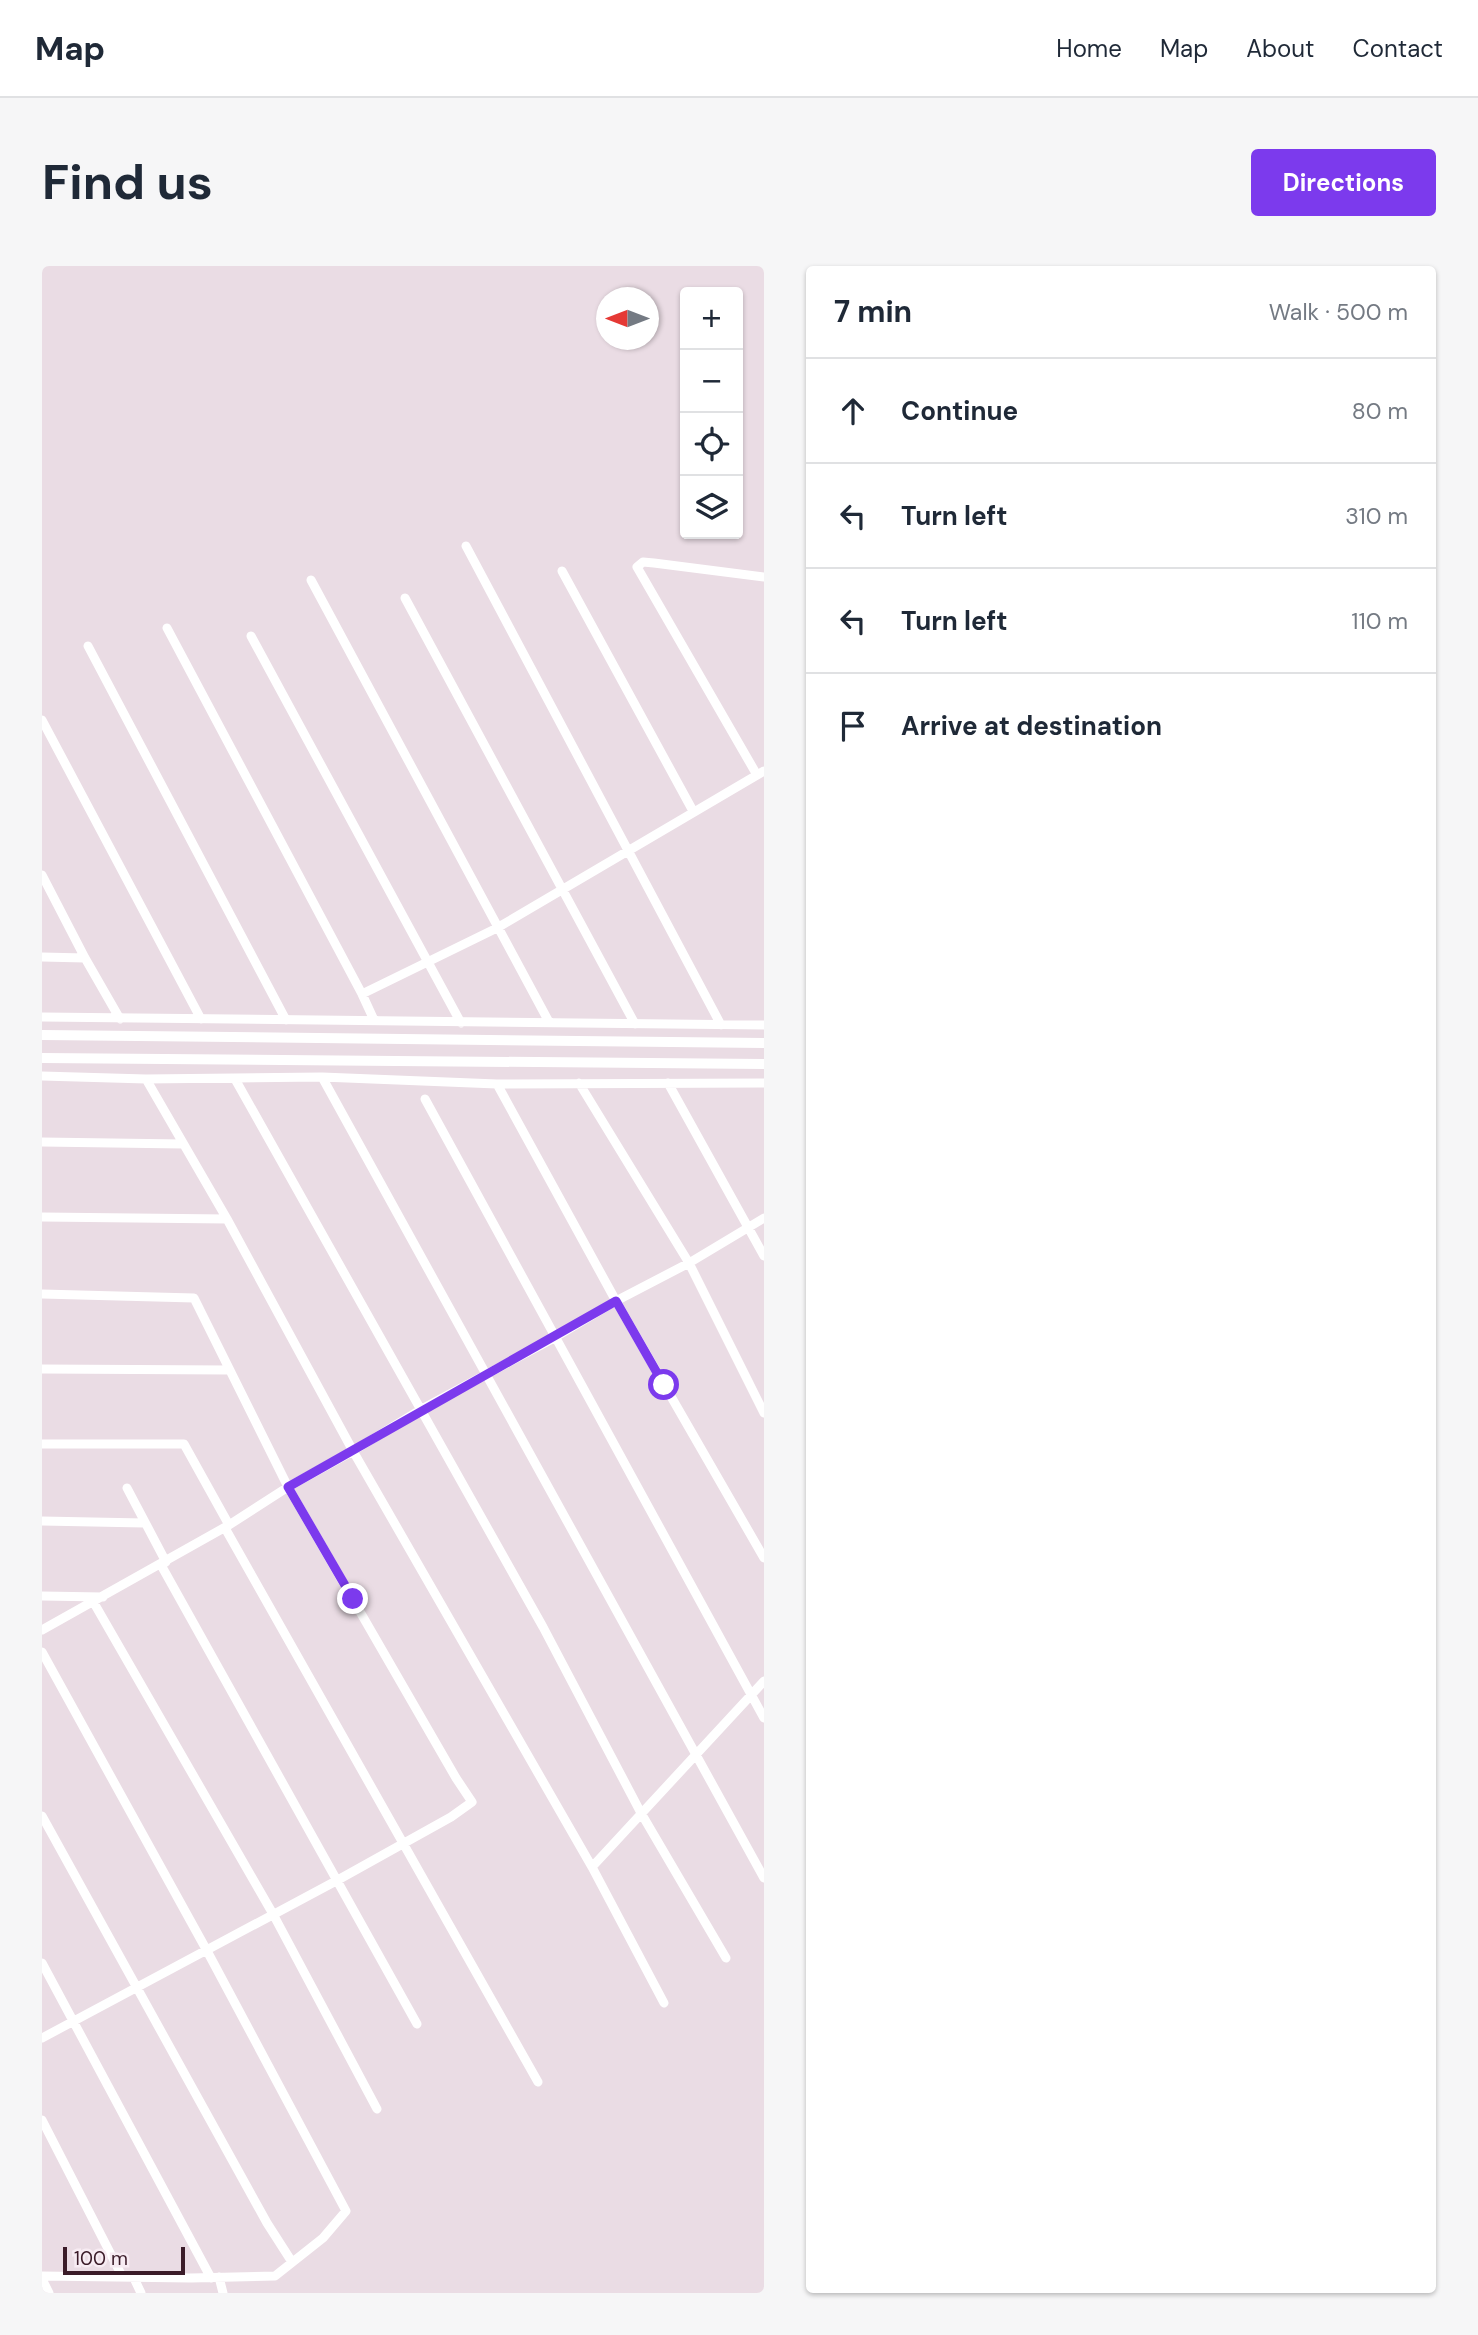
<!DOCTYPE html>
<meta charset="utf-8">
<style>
:root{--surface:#fff;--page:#f6f6f7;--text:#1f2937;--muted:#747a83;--line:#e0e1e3;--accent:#7c3aed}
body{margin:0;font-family:"DM Sans",sans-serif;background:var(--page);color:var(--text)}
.controls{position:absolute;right:21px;top:21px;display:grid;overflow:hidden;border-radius:7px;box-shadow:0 2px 5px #0004}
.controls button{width:63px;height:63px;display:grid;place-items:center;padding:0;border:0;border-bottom:2px solid var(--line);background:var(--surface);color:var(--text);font:35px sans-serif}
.compass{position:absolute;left:554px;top:21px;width:63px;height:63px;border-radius:50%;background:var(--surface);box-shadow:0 2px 5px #0004;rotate:270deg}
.scale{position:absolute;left:21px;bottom:18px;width:122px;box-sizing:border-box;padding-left:7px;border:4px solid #3b1c29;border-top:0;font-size:19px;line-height:24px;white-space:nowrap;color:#3b1c29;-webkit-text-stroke:5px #f7ecf3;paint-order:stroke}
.stop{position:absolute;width:21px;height:21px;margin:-16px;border:5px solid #7c3aed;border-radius:50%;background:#fff}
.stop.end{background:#7c3aed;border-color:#fff;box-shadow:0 2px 7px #0008}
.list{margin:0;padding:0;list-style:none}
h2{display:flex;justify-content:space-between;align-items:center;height:91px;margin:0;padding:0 28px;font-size:30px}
h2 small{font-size:23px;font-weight:400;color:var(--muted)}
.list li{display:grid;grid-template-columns:46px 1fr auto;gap:21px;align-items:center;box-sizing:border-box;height:105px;padding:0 28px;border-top:2px solid var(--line)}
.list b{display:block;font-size:26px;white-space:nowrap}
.list em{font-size:23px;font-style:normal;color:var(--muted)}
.icon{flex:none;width:38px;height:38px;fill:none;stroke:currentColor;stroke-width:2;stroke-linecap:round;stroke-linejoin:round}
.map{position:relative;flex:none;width:722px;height:2027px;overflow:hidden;border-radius:7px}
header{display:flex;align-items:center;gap:42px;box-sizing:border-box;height:98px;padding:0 35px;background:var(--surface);border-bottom:2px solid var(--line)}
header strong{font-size:33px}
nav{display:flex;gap:38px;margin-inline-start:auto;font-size:24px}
.intro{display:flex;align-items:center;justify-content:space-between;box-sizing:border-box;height:168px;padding:0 42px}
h1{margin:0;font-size:49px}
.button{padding:18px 32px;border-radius:7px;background:var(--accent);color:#fff;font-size:24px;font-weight:700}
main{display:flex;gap:42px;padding:0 42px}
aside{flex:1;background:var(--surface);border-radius:7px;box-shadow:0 2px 5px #0004}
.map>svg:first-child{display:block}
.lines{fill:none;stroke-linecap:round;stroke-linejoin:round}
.minor{stroke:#fff;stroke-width:9}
.tertiary{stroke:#fff;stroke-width:10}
.route{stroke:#7c3aed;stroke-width:9}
</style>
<header>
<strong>Map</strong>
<nav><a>Home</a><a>Map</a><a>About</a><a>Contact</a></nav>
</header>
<div class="intro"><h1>Find us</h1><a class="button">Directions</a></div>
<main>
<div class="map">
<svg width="722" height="2027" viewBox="0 0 722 2027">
<rect width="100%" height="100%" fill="#eadce4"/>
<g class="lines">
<path class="minor" d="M 424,280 L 679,759
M 520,305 L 651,545
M 269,314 L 507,756
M 363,332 L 593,758
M 125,362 L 320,728 L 332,754
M 209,370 L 419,757
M 46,380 L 244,754
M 0,454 L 159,753
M 715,509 L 595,301 L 601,296 L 612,297 L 722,311
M 0,609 L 43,692 L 78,753
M 0,691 L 43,692
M 320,728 L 455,662 L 722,505
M 0,751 L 722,759
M 0,810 L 104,813 L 280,811 L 455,818 L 722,817
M 280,811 L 722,1612
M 104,813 L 185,953 L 311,1185 L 550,1601 L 622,1737
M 193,813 L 501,1361 L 599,1547 L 684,1692
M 537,817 L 647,997 L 722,1147
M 626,817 L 722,990
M 455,818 L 574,1035 L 722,1292
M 383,833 L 722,1452
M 0,876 L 141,878
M 0,951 L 185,953
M 0,1028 L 152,1032 L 246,1221 L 414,1512 L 430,1536 L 409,1551 L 294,1615 L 0,1772
M 0,1103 L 186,1104
M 0,1178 L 142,1178 L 187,1259
M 85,1222 L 124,1296
M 0,1255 L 102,1257
M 183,1262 L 496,1816
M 119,1299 L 375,1758
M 0,1330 L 61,1331
M 52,1337 L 231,1648 L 335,1843
M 0,1364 L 187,1259 L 246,1221 L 311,1185 L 378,1144 L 512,1072 L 574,1035 L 647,997 L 722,952
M 0,1386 L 164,1683 L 304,1945 L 281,1972 L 233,2010 L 149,2012 L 0,2010
M 0,1550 L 225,1957 L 250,1996
M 550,1601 L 722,1415
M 0,1697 L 169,2012
M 0,1854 L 80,2010
M 91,2010 L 99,2027
M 177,2011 L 181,2027
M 0,2013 L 7,2027"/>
<path class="tertiary" d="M 0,769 L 722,777
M 0,792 L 722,798"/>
</g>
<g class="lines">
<path class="route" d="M 311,1333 L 246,1221 L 574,1035 L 622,1119"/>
</g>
</svg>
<div class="controls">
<button>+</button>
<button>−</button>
<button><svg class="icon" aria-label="locate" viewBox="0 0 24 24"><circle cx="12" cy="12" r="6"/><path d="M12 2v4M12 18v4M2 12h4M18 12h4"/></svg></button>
<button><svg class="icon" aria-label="layers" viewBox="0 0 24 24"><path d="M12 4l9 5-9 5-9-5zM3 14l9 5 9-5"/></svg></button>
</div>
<svg class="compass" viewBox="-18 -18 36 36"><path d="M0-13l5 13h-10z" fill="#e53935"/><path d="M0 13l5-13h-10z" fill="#747a83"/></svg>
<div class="scale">100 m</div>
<div class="stop" style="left:622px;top:1119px"></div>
<div class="stop end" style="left:311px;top:1333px"></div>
</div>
<aside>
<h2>7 min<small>Walk · 500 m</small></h2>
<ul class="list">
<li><svg class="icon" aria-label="ahead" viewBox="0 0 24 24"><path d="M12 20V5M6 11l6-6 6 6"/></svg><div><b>Continue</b></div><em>80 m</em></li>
<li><svg class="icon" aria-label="left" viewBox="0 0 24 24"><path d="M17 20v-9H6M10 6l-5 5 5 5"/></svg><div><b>Turn left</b></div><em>310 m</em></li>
<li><svg class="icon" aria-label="left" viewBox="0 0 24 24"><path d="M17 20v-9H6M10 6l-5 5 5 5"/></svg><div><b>Turn left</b></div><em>110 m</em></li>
<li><svg class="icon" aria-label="arrive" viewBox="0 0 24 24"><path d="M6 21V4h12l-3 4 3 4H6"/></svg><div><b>Arrive at destination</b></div></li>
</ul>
</aside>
</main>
